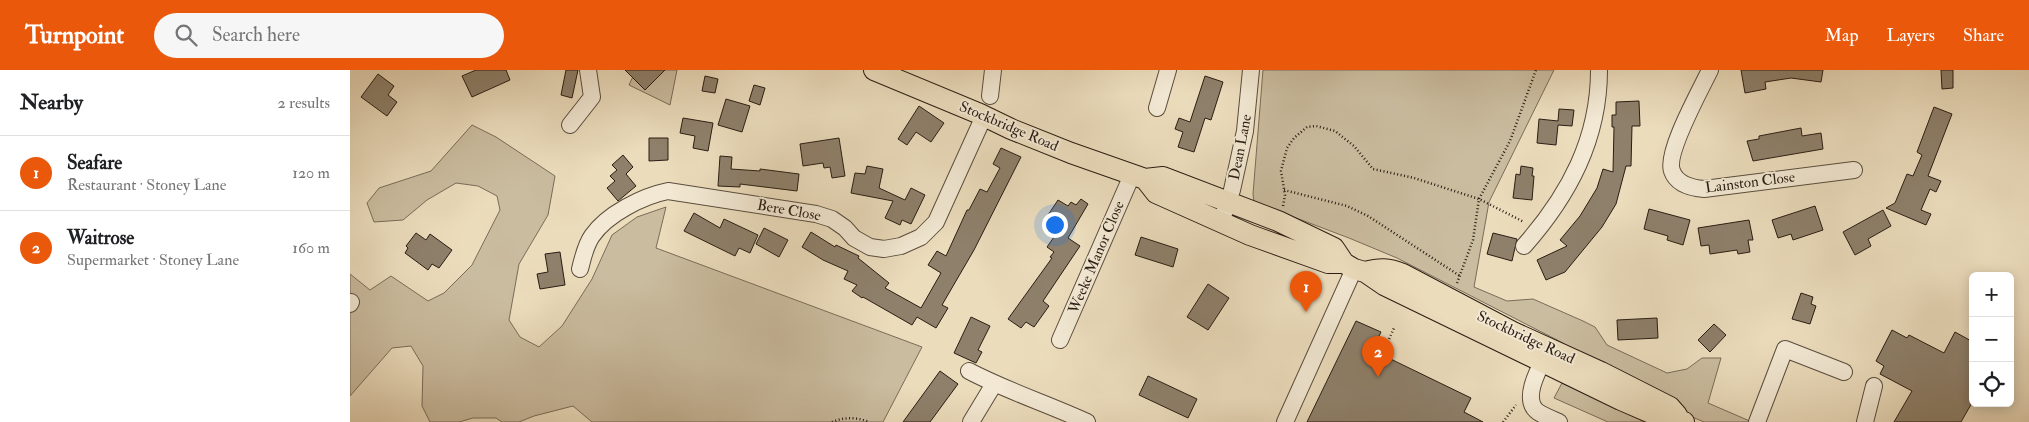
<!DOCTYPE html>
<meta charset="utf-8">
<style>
:root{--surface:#fff;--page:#f6f6f6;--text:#202124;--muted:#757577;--line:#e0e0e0;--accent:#ea580c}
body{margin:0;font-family:"IM FELL Double Pica",serif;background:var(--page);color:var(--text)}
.controls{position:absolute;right:15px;bottom:15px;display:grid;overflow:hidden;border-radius:8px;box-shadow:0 2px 12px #0003}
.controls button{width:45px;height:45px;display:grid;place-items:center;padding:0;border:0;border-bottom:1px solid var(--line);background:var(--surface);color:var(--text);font:25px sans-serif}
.you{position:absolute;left:704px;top:154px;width:18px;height:18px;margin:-12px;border:4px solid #fff;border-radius:50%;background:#1a73e8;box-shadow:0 0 0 8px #1a73e833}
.badge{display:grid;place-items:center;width:32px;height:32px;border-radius:50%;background:var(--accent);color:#fff;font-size:16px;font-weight:700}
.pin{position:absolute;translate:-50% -41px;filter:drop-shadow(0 1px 2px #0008)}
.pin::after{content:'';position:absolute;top:26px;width:18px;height:15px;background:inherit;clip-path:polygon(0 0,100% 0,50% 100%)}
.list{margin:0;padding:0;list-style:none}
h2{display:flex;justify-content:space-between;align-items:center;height:65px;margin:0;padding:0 20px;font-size:21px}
h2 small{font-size:16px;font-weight:400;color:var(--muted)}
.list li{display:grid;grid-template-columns:32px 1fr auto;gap:15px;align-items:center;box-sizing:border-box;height:75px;padding:0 20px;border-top:1px solid var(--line)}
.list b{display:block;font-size:19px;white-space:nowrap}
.list p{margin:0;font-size:16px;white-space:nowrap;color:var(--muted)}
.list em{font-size:16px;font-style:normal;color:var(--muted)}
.icon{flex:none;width:28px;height:28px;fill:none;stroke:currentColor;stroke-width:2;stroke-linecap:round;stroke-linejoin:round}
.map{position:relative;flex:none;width:1679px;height:352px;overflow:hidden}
header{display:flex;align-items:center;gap:30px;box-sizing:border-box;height:70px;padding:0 25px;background:var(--accent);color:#fff}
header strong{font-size:24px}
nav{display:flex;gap:28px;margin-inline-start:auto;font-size:18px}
.search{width:350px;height:45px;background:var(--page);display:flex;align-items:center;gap:12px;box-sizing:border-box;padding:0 18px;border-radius:28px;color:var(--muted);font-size:19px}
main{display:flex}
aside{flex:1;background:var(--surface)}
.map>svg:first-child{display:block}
.green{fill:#cabc9f;stroke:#7a6c59}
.building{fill:#8e806b;stroke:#2a1d13}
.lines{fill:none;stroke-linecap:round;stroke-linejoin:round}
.minor-casing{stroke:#5a4d3d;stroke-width:18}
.major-casing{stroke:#2a1d13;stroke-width:22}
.path{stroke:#2a1d13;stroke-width:2.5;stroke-dasharray:1 2.5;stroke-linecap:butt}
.minor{stroke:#f2e8d3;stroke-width:16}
.major{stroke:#ebdcbc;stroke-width:20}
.labels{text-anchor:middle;stroke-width:4;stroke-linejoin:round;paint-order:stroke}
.street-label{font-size:15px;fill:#2a1d13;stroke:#f2e8d3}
</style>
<header>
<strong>Turnpoint</strong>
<div class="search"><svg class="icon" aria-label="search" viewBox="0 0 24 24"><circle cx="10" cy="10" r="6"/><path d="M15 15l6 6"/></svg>Search here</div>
<nav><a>Map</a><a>Layers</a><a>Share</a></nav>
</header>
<main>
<aside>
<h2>Nearby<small>2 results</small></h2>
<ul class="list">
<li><span class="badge">1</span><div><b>Seafare</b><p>Restaurant · Stoney Lane</p></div><em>120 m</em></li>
<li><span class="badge">2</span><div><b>Waitrose</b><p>Supermarket · Stoney Lane</p></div><em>160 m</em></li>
</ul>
</aside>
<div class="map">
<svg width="1679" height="352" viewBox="0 0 1679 352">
<rect width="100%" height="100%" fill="#ebdcbc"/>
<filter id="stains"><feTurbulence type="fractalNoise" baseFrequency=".004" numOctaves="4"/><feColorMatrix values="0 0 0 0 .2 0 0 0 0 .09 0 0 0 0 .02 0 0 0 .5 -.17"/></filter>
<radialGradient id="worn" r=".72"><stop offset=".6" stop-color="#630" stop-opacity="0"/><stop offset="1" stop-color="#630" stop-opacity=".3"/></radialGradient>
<path class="green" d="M 286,0 L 327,0 L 320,35 L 279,15 Z
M 913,0 L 1204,0 L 1139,132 L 1124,217 L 1157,231 L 1183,229 L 1233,251 L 1245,257 L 1257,275 L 1317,303 L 1337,299 L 1352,288 L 1371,288 L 1358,333 L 1402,352 L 1354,352 L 1333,343 L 1211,272 L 1047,188 L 999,168 L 904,132 L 903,124 Z
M 122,55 L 146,67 L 205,106 L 198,145 L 169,194 L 159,250 L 170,267 L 189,277 L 212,256 L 242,209 L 262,165 L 287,147 L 316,137 L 306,178 L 572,277 L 533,352 L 242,352 L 223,336 L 184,346 L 169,352 L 152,352 L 146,348 L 123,348 L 109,352 L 80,352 L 72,336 L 73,296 L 61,276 L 42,278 L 0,326 L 0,204 L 20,220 L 41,206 L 78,231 L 94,223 L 122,195 L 150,140 L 147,126 L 128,116 L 106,113 L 77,130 L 53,150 L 24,152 L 17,133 L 29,118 L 81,101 Z
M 1212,313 L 1295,352 L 1258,352 L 1204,328 Z"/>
<path class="building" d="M 126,0 L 156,0 L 160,10 L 122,27 L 112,6 Z
M 216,0 L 228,0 L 222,28 L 211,25 Z
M 275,0 L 315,0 L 295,20 Z
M 1391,0 L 1473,0 L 1471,12 L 1441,8 L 1415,12 L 1416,19 L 1395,23 Z
M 1591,0 L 1603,0 L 1603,18 L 1592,19 Z
M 28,4 L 44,16 L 38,25 L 47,32 L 37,46 L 11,27 Z
M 355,6 L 368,9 L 365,23 L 352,21 Z
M 855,6 L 873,12 L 861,50 L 855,48 L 844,82 L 828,77 L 833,62 L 825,59 L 829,48 L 840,52 Z
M 404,15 L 415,18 L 410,35 L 399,31 Z
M 376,29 L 400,36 L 392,62 L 368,55 Z
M 1289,31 L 1290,56 L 1282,56 L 1281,96 L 1276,96 L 1266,134 L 1252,157 L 1215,202 L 1196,210 L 1187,190 L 1217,176 L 1210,170 L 1230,146 L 1247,118 L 1253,99 L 1263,102 L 1264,57 L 1262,57 L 1262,45 L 1266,45 L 1266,32 Z
M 569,36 L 594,53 L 581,72 L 566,62 L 557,75 L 548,69 Z
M 1584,37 L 1602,44 L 1578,106 L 1591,111 L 1586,122 L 1580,119 L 1571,140 L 1581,144 L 1576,155 L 1536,138 L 1545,133 L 1557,104 L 1563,106 L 1572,85 L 1567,82 Z
M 1209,39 L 1224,40 L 1222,56 L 1208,55 L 1206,75 L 1187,73 L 1189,49 L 1208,51 Z
M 333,48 L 363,53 L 358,81 L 343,78 L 345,66 L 330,63 Z
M 1451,58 L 1452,66 L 1471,63 L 1473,79 L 1403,91 L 1397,71 L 1409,69 L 1409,66 Z
M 299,68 L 318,68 L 318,90 L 299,91 Z
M 489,68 L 495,106 L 482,108 L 480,97 L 474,98 L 473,93 L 453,96 L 450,74 Z
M 651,78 L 671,87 L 624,180 L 592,235 L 598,238 L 586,258 L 567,247 L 562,255 L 513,227 L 512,228 L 502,221 L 507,215 L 494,209 L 498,201 L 473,190 L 452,177 L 461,162 L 485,177 L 486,175 L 509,186 L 508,188 L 539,213 L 535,218 L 571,238 L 591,203 L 578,195 L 587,181 L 596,186 L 617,140 L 619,140 L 630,119 L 637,122 L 650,98 L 643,94 Z
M 273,85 L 283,97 L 276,104 L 286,116 L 268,131 L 257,118 L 265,111 L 260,106 L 267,100 L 262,95 Z
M 370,86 L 382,87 L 381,99 L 410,101 L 410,99 L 449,104 L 447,121 L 390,114 L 390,117 L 368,116 Z
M 517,96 L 533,99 L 529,118 L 555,130 L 561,118 L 575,125 L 561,154 L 552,150 L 550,155 L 535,148 L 543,131 L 501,123 L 505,103 L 515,104 Z
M 1171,96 L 1183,98 L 1182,106 L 1184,106 L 1182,130 L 1163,128 L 1166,104 L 1170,105 Z
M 731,129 L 738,134 L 718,168 L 730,176 L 693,231 L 699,236 L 684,257 L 676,252 L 671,258 L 658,249 L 702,188 L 700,187 L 704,182 L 697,177 L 713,154 L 698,145 L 708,130 L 718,136 L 721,132 L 726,135 Z
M 1465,136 L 1473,160 L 1443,170 L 1441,164 L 1428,168 L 1422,150 Z
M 1299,139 L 1340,150 L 1333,175 L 1317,170 L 1318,166 L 1294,159 Z
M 1533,140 L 1541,156 L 1518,169 L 1521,176 L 1505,185 L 1493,162 Z
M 344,143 L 370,158 L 374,149 L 408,165 L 400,183 L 389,178 L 385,186 L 334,161 Z
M 1399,150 L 1403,170 L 1398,170 L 1400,182 L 1388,184 L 1387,180 L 1360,184 L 1359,175 L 1351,176 L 1348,158 Z
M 414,158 L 438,170 L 429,187 L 406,174 Z
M 66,163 L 76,170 L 80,164 L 102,180 L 89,198 L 82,194 L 78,200 L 55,183 L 58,178 L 56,176 Z
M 1143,163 L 1167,169 L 1162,191 L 1137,184 Z
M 791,167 L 828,179 L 823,197 L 785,185 Z
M 210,182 L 215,215 L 190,219 L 187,204 L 198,202 L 195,184 Z
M 858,214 L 879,228 L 858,260 L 837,247 Z
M 1451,223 L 1463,227 L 1461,234 L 1466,236 L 1460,254 L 1442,249 Z
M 621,247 L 640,256 L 628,280 L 632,282 L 626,293 L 604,283 Z
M 1307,248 L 1308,268 L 1268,270 L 1267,250 Z
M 1006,251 L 1031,262 L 1022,280 L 1121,328 L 1114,342 L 1133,352 L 957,352 Z
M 1364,254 L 1376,265 L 1360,282 L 1348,270 Z
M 1542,260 L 1557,268 L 1559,265 L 1594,283 L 1605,262 L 1623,272 L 1623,331 L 1611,352 L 1544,352 L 1562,321 L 1530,304 L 1534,296 L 1526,291 Z
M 590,301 L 608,314 L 580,352 L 553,352 Z
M 798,306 L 847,329 L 838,348 L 789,325 Z"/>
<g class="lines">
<defs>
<path id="minor" d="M 1360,0 C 1351,19 1315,83 1322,101 C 1327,115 1342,118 1354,119 L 1504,100
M 640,26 L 643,0
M 807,38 L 818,0
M 220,55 L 242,27 L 238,0
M 871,152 L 882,120 L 895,61 L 901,0
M 1174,176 C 1219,125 1249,69 1249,0
M 230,199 C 233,188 235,176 242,166 C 257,144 293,126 318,121 L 466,144 L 482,149 L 495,158 L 504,168 L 520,177 L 534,179 L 551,176 L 571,167 L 586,152 L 634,46
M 0,234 L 1,232
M 710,270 L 782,105
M 1198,281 C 1191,295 1170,329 1188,342 C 1194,346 1202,349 1209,352
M 619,301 C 657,321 698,334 737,352
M 621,352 L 644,314
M 935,352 L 1004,199
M 1407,352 L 1435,279 L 1494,302
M 1515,352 L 1524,316"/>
<path id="major" d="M 524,0 L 630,44 L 661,59 L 721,83 L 795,109 L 813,107 L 928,151 L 984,178 L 994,193 L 1004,199 L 1015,202 L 1034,215 L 1271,330 L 1315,349 L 1334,352
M 795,109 L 806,123 L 900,165 L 978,193 L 994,193
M 1015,202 C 1030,198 1038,198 1053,204 L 1163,262 L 1251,302 L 1320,337 L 1327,345"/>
</defs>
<use href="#minor" class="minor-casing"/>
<use href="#major" class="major-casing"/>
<path class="path" d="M 934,120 L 997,136 L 1018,146 L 1110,206
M 933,136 L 935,125 L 931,101 L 937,78 L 944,68 L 957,57 L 966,56 L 985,61 L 1004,76 L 1023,99 L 1064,108 L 1129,129 L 1174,152
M 1107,213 L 1123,170 L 1129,129 L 1160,71 L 1186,0
M 1026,277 L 1034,280
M 1032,285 L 1044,258
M 482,352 C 494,347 507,347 519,352
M 1153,352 L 1166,335"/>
<use href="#minor" class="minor"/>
<use href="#major" class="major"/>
</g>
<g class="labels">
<g class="street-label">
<text transform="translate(659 56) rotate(23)" y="5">Stockbridge Road</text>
<text transform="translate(890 77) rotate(-79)" y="5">Dean Lane</text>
<text transform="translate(1400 112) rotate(-7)" y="5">Lainston Close</text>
<text transform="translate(439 140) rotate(10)" y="5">Bere Close</text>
<text transform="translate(746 187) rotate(-67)" y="5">Weeke Manor Close</text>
<text transform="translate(1176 267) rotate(25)" y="5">Stockbridge Road</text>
</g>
</g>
<rect width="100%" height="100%" filter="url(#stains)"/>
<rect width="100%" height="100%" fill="url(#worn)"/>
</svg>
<div class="controls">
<button>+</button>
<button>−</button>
<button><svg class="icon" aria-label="locate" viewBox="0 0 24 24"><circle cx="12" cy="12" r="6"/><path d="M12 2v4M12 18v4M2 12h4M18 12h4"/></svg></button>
</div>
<div class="you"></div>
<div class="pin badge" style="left:956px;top:242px">1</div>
<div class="pin badge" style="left:1028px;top:307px">2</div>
</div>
</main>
